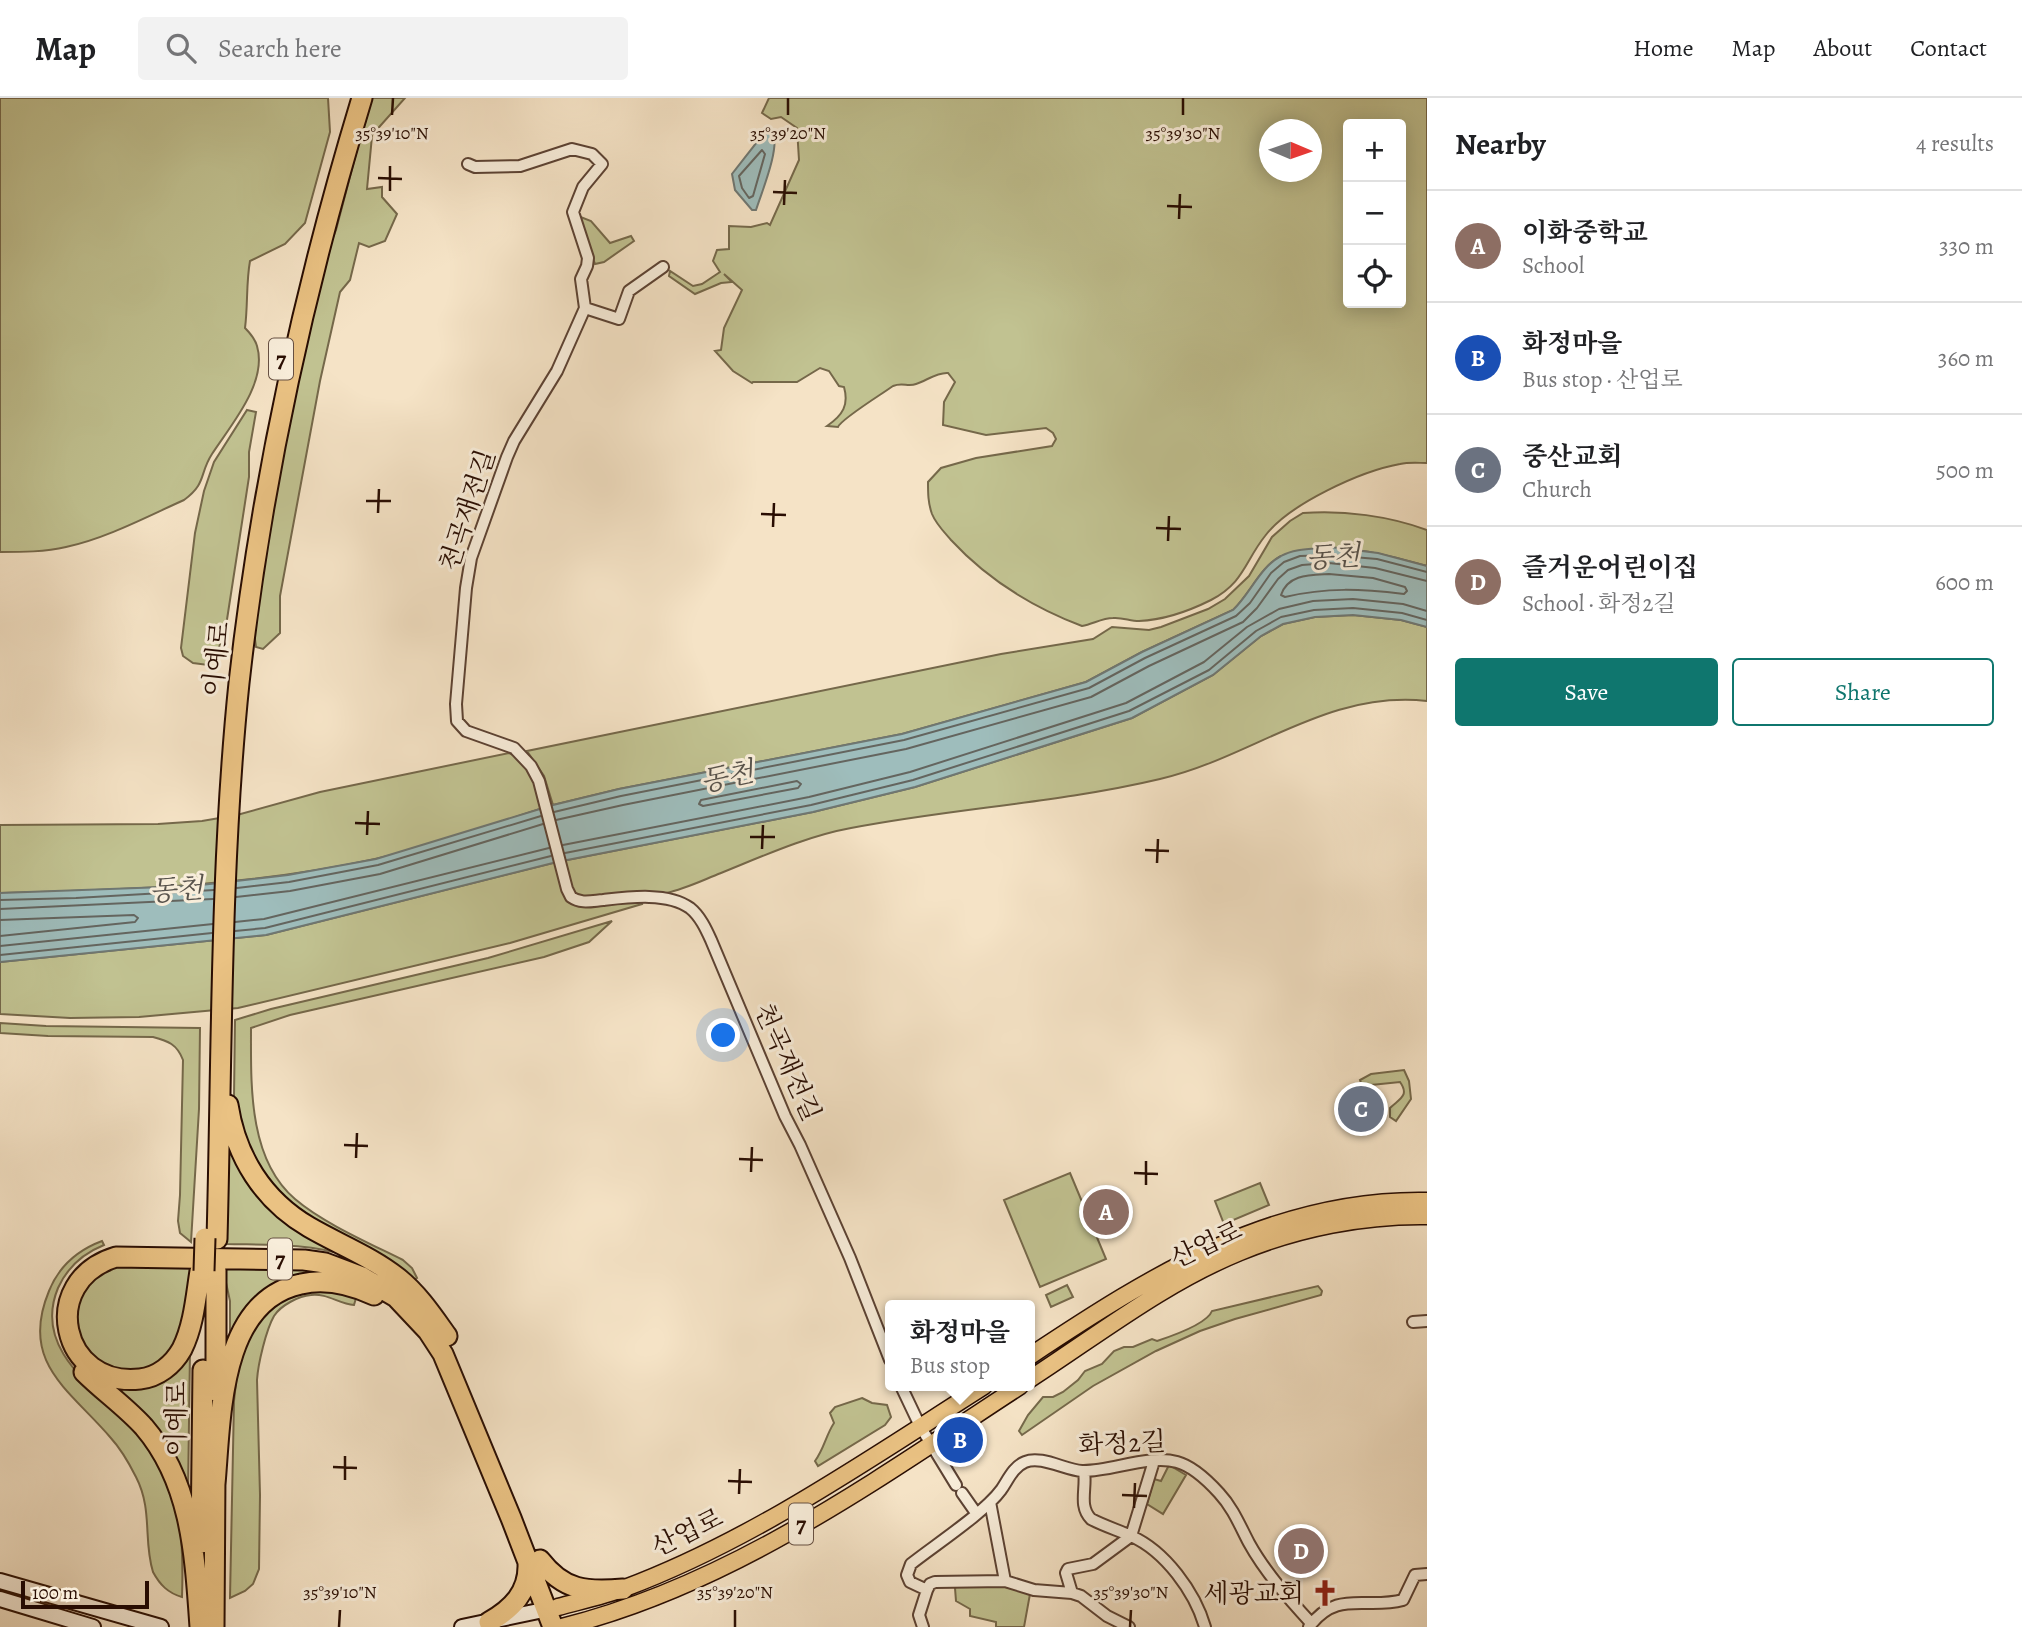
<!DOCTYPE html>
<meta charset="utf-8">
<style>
:root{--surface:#fff;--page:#f2f2f2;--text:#202124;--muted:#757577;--line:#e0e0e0;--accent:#0f766e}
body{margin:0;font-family:Alegreya,"Noto Serif KR",serif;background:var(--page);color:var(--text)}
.controls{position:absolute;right:21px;top:21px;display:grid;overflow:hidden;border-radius:7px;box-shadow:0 4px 18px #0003}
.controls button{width:63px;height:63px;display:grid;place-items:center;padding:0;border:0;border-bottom:2px solid var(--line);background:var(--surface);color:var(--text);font:35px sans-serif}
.compass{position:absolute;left:1259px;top:21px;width:63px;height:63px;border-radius:50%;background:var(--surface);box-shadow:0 4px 18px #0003;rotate:92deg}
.scale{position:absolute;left:21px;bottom:18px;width:128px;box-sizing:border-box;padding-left:7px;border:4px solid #290d02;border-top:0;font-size:19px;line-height:24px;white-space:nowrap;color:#290d02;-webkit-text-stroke:5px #f8edda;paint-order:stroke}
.you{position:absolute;left:724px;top:938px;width:24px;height:24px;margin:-18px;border:5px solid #fff;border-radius:50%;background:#1a73e8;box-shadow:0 0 0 10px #1a73e833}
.badge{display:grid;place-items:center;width:46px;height:46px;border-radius:50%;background:var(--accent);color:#fff;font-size:23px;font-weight:700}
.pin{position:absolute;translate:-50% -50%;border:4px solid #fff;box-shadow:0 2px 7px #0006}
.popup{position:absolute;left:885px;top:1202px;width:150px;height:91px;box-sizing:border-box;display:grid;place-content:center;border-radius:7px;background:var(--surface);filter:drop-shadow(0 2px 5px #0005);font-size:23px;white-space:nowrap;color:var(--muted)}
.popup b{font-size:26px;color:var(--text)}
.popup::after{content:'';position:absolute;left:50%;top:100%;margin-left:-14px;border:14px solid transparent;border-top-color:var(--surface)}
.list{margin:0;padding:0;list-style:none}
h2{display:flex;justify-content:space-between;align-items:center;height:91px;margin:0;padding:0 28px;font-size:30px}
h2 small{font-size:23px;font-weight:400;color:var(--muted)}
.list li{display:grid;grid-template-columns:46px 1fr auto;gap:21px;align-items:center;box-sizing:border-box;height:112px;padding:0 28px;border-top:2px solid var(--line)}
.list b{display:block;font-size:26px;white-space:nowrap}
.list p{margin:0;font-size:23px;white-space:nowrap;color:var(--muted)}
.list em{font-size:23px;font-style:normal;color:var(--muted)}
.actions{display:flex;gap:14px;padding:21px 28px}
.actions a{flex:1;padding:16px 0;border:2px solid var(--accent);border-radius:7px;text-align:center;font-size:24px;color:var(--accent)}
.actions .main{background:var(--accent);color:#fff}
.icon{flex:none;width:38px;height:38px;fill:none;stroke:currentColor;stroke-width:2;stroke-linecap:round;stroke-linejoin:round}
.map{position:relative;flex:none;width:1427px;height:1529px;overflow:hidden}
header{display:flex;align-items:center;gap:42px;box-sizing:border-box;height:98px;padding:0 35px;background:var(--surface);border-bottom:2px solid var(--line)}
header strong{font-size:33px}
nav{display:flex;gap:38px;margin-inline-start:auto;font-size:24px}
.search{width:490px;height:63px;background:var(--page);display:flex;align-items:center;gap:18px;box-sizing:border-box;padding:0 24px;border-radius:7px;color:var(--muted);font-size:26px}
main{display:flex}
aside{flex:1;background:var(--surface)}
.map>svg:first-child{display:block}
.green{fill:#c1c291;stroke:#75684a;stroke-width:2;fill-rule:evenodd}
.water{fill:#9ebdbc;stroke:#6f7772;stroke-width:2}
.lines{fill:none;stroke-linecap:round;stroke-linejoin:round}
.shore{stroke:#64655f;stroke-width:2}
.street-casing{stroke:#5c4233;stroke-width:14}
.secondary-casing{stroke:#290d02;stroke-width:18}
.primary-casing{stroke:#290d02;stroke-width:19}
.highway-casing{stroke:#290d02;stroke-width:23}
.street{stroke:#f8edda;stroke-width:10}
.secondary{stroke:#f8edda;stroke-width:14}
.primary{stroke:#eac283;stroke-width:16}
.highway{stroke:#eac283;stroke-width:19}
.highway-bridge-casing{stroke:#290d02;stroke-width:23;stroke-linecap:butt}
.highway-bridge{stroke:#eac283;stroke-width:19}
.ticks{fill:none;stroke:#290d02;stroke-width:2.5}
.labels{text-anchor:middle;stroke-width:6;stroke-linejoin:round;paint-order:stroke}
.shield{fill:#f8edda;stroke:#675043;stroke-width:2}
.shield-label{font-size:24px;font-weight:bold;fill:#290d02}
.street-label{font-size:26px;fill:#290d02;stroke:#f8edda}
.poi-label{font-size:26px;fill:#290d02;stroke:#f8edda;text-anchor:end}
.water-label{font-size:28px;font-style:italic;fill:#58534c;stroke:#f8edda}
.ticks-label{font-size:18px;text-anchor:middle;fill:#290d02;stroke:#f8edda;stroke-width:6;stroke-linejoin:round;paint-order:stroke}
</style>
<header>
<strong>Map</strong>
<div class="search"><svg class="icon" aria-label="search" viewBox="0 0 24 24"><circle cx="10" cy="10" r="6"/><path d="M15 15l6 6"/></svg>Search here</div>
<nav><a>Home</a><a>Map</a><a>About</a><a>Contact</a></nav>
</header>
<main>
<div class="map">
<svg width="1427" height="1529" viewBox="0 0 1427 1529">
<rect width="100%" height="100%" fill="#f5e3c6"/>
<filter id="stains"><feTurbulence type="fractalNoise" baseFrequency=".00286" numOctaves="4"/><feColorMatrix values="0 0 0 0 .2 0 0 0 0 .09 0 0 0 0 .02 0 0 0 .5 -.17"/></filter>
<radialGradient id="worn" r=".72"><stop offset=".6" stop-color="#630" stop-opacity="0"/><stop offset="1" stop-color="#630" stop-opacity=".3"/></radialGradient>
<path class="green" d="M 0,0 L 328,0 L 330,34 L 305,125 L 285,146 L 250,163 C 246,185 248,207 245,230 C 250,235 255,241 257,248 C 268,285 230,328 212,356 C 199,376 207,385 184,402 C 146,419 107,440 66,449 C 45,454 22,454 0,454 Z
M 372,0 L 405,0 L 373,36 L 363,32 Z
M 769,0 L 1427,0 L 1427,365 C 1418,365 1409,364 1400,366 C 1361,373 1289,406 1265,438 C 1245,463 1244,485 1211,502 C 1189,513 1164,522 1139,523 C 1130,523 1122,519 1113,520 C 1102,520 1093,526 1082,528 C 1032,509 987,481 951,442 C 944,434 936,426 932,416 C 928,405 928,395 928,384 L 941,370 L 976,360 L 1052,348 L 1056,341 L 1053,335 L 1046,330 L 986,337 L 943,327 L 944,304 L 955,284 L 948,275 C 937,274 926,283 916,286 C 908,289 902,284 893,288 C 882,296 841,321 838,329 L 827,328 C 843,317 849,307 844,289 L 839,288 L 829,273 L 820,270 L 797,284 L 753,284 L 752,285 L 733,273 L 715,253 L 721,252 L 724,230 L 742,192 L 724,176 L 732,184 L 721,185 L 695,196 L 669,178 L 670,173 L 693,188 L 702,186 L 720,174 L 713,163 L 717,152 L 729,151 L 729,128 L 751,129 L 767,125 L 770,127 L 799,62 L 797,30 L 781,19 L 771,21 L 762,15 ZM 1348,26 L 1401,26 L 1401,205 L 1348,205 ZM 1269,32 L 1311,32 L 1311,74 L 1269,74 Z
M 362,33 L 372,38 L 367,91 L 382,89 L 382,99 L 397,116 L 385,143 L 369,149 L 359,145 L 350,182 L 340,194 L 320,283 L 280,498 L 280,535 L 263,551 L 256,549 L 254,534 L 279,364 L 324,162 L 336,132 Z
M 578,118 L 591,123 L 610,145 L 631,138 L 634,143 L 604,164 L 595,166 Z
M 247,312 L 256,314 L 249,354 L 249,379 L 226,528 C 222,542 218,556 208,567 L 193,565 L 183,558 L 181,550 L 195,435 L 204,393 L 214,364 Z
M 1303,415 C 1344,412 1389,418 1427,432 L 1427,468 C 1380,455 1349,446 1300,454 C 1293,456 1285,456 1279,459 C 1259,471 1250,496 1233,512 L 1142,554 L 1086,584 L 902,636 L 619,691 L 553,707 L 544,678 L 527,653 L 1001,556 L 1093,541 L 1112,529 L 1149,532 L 1161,529 L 1208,511 L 1225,501 L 1249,478 L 1272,439 L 1290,423 Z
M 1353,517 L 1401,522 L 1427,529 L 1427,603 C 1326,592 1254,659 1160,681 C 1059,705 954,710 851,730 C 807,738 763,758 721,775 C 703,782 685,791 666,795 C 638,801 595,798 566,799 L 568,804 L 580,808 L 641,803 L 642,806 L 510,845 L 238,910 L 139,919 L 70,920 L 0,916 L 0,864 L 266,837 L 557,764 L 813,714 L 915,689 L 1132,620 L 1213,577 L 1261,538 L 1283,526 L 1315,519 Z
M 509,655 C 530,663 537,690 543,710 C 487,728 432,748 375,761 C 252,788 126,792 0,795 L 0,727 L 158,726 L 202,723 L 237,717 L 320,694 Z
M 612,823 L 589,844 L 544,859 L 290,917 L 251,930 C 251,986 248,1061 295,1101 C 323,1125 369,1145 403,1162 L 412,1170 L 417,1180 L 414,1182 L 306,1118 L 263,1082 L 236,1019 L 234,999 L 235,922 L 271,911 L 488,860 Z
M 0,925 L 46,928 L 200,930 L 199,1011 L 191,1144 L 180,1135 L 178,1123 L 180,1097 L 183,962 C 177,946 168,943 153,939 L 48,938 L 0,935 Z
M 1404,972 L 1409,983 L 1411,1001 L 1396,1023 L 1390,1019 L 1390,1010 C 1399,1001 1410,998 1400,984 L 1371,987 L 1363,991 L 1360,982 L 1371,976 Z
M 227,1043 L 238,1063 L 348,1158 C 308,1145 267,1147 226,1146 Z
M 1070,1075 L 1106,1161 L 1040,1189 L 1004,1102 Z
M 1260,1085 L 1269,1107 L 1224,1126 L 1215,1103 Z
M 102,1143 L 104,1147 C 84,1155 67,1170 58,1190 C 31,1255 102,1294 138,1333 C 147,1343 171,1381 175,1393 C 177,1399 177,1407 178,1414 C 183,1444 183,1469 182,1499 C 168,1495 160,1487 153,1474 C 143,1442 153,1412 136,1379 C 129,1365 121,1351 110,1339 C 70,1292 19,1265 49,1193 C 59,1168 78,1152 102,1143 Z
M 116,1163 L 191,1164 L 191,1192 L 181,1239 L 155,1270 L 116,1275 L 80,1250 L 74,1199 Z
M 225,1166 L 337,1173 L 304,1181 L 236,1234 L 230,1234 L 230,1203 L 225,1180 Z
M 1067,1187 L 1073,1199 L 1051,1209 L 1046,1197 Z
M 1318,1188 L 1322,1193 L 1321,1197 L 1235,1221 L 1200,1233 L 1156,1253 L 1093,1288 L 1022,1337 L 1019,1333 L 1028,1317 L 1043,1299 L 1053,1299 L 1063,1294 L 1078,1282 L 1085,1273 L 1102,1266 L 1114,1253 L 1124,1249 L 1133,1249 L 1152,1241 L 1157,1243 C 1172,1238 1207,1226 1212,1213 Z
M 330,1190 L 356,1200 L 354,1207 C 339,1206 327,1195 311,1197 C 299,1198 281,1207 274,1218 C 266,1232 258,1266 257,1282 L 260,1397 L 259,1471 L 253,1486 L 245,1493 L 230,1500 L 234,1303 L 238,1267 L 254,1225 L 290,1195 Z
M 190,1253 L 188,1394 L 108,1284 L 125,1288 Z
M 862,1300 L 872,1305 L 887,1307 L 891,1319 L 885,1327 L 818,1368 L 815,1363 C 824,1351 826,1337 834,1325 L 830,1315 L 835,1309 Z
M 1169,1367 L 1186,1377 L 1163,1416 L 1147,1406 L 1154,1381 L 1161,1383 Z
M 960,1487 L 1006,1489 L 1030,1496 L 1024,1529 L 996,1529 L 996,1524 L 970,1518 L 970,1511 L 956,1503 L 955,1490 Z"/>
<path class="water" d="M 773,33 C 780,51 762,93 756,112 L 752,112 L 735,92 L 732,76 L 764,35 Z
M 1330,449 L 1378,455 L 1427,468 L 1427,529 L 1401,522 L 1353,517 L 1315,519 L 1283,526 L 1261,538 L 1213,577 L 1132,620 L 915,689 L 813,714 L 557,764 L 266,837 L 0,864 L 0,795 L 192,788 L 288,777 L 376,761 L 553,707 L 619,691 L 902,636 L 1086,584 L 1142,554 L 1233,512 C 1250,496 1260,469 1281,458 C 1295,450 1314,451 1330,449 Z"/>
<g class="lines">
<path class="shore" d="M 762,52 L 765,56 L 753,98 L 749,100 L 742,90 L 739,78 Z
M 1329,476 L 1373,480 L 1405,489 L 1407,493 L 1404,496 C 1361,491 1327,489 1285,499 L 1281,497 C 1288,476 1310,477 1329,476 Z
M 797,683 L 801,686 L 798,690 L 703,708 L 699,706 L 701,702 Z
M 554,714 L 621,698 L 904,642 L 1089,590 L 1145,560 L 1236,518 L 1250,505 L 1271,475 L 1284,464 L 1300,458 L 1329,457 L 1377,461 L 1427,474
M 556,722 L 623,707 L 906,651 L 1091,599 L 1149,568 L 1243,524 L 1257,510 L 1278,481 L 1288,472 L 1302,467 L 1329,465 L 1375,470 L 1427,483
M 563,747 L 809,699 L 910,674 L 1126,605 L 1204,564 L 1247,529 L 1279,511 L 1313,503 L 1353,501 L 1403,506 L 1427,513
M 565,755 L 811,707 L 913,682 L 1129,613 L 1209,572 L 1256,533 L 1281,519 L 1314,512 L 1353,510 L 1402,515 L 1427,522
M 237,790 L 289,784 L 378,767 L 541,718
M 236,799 L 290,793 L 380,776 L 543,726
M 0,802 L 76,800 L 214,792
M 0,811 L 213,801
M 0,822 L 134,817 L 138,820 L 135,824 L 0,838
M 235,824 L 264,821 L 549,750
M 235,833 L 265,830 L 551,758
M 0,848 L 213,826
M 0,857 L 212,835"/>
<defs>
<path id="street" d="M 468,66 L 475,69 L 520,68 L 572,51 L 592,56 L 602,66 L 583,89 L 573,114 L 588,160 L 587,168 L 581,181 L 585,210 L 557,273 L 514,343 L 507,359 L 471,460 L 466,490 L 456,606 L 457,623 L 466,633 L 514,650 L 531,668 L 539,683 L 567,791 L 571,799 C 581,806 591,803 603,802 C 629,799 668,794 690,810 C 700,818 706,831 711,842 L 785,1018 L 800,1047 L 850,1160 L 890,1262
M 585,210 L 619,221 L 629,193 L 663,169
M 1413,1224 L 1427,1223
M 901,1288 L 920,1328 L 956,1387
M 1084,1373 C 1087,1390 1078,1408 1091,1421 C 1104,1428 1118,1432 1131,1438 C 1165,1453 1195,1494 1205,1529
M 962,1395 L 976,1415
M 990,1404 L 1005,1483
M 1072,1495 L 1066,1475 L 1068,1471 L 1093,1466 L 1131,1438 L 1154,1363
M 923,1529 L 919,1517 L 927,1492
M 1129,1529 L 1107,1518 L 1081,1498 L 1072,1495 L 1034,1492 L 1005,1483 L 935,1484 L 930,1486 L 927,1492 L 910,1484 L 907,1477 L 911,1466 C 935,1447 984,1415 1001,1392 C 1008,1382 1013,1369 1025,1364 C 1041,1357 1065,1372 1082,1373 C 1110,1374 1149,1356 1177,1364 C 1192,1368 1209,1384 1219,1395 C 1233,1410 1240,1428 1249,1445 C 1265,1474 1289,1501 1311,1525
M 1309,1529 C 1337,1491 1365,1512 1403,1502 L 1415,1477 L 1427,1476"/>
<path id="secondary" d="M 0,1483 L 161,1529
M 0,1501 L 93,1529
M 462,1529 L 553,1510"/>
<path id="primary" d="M 1030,1258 C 1152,1177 1274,1100 1427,1103
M 1030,1281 C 1098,1237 1164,1185 1240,1154 C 1298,1130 1364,1117 1427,1118
M 558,1509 C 580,1503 603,1498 625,1490 C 753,1442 869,1361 984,1288
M 562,1529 C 731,1487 876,1382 1020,1288"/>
<path id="highway" d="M 228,1007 C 236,1059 263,1102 309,1129 C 338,1146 372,1159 398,1180 C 418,1196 432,1217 447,1238
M 217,1141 C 222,956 220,769 239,585 C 261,386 304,191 362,0
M 200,1173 C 196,1198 194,1227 182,1251 C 173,1267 158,1279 140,1281 C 61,1290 37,1183 116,1159 L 304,1162 L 325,1165 L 362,1179 L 396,1199 L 428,1233 L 443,1256 L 511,1420 L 553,1529
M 84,1274 C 103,1293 126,1309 144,1329 C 192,1385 195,1459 200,1529
M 216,1293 L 216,1172
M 215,1386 C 221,1320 219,1203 301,1186 C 326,1180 352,1187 374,1197
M 201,1445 L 203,1272
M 540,1462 C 564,1493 586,1494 623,1491
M 489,1524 C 512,1511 529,1494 528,1466
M 214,1529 L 215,1376"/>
</defs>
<use href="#street" class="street-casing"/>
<use href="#secondary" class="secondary-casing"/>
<use href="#primary" class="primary-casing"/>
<use href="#highway" class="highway-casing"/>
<use href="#street" class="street"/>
<use href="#secondary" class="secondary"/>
<use href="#primary" class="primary"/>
<use href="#highway" class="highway"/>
<defs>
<path id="highway-bridge" d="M 204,1173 L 205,1140"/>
</defs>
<use href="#highway-bridge" class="highway-bridge-casing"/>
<use href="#highway-bridge" class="highway-bridge"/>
</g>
<path class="ticks" d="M 392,17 L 393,0M 788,17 L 788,0M 1183,17 L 1183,0M 378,80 L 402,81M 390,93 L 390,68M 773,94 L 797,95M 784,107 L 785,82M 1167,108 L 1192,109M 1179,121 L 1180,96M 366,403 L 391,403M 378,415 L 379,391M 761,416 L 786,417M 773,429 L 774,405M 1156,430 L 1181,431M 1168,443 L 1169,418M 355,725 L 380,726M 367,737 L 368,713M 750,739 L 775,739M 762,751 L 763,727M 1145,752 L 1169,753M 1157,765 L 1158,741M 344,1047 L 368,1048M 356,1060 L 357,1035M 739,1061 L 763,1062M 751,1074 L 752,1049M 1134,1075 L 1158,1076M 1146,1087 L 1146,1063M 333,1369 L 357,1370M 345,1382 L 345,1358M 728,1383 L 752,1384M 739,1396 L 740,1371M 1122,1397 L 1147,1398M 1134,1410 L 1135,1385M 339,1529 L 340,1512M 735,1529 L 735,1512M 1130,1529 L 1131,1512"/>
<defs>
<symbol id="church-bare" viewBox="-9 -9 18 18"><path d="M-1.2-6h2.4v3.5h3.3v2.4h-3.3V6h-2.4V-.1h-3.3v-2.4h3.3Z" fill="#8f2418" stroke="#f8edda" stroke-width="2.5" paint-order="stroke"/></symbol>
</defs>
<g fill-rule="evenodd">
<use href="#church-bare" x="1306" y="1476" width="38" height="38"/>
</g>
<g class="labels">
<g class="shield">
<rect x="269" y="240.5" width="24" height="41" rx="5"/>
<rect x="268" y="1140.5" width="24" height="41" rx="5"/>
<rect x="789" y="1405.5" width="24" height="41" rx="5"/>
</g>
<g class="shield-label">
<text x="281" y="269">7</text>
<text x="280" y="1169">7</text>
<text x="801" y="1434">7</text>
</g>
<g class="street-label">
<text transform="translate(467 412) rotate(-72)" y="9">천곡재전길</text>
<text transform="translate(216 561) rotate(-84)" y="9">이예로</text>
<text transform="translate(788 964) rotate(66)" y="9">천곡재전길</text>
<text transform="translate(1206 1146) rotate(-25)" y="9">산업로</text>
<text transform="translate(176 1321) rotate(-89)" y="9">이예로</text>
<text transform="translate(1122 1345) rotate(-3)" y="9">화정2길</text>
<text transform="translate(687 1434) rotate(-26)" y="9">산업로</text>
</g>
<g class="poi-label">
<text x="1304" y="1504">세광교회</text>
</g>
<g class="water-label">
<text transform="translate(1333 458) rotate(-3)" y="10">동천</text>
<text transform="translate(727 678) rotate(-12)" y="10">동천</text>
<text transform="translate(176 791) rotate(-4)" y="10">동천</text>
</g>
</g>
<g class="ticks-label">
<text x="392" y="41">35°39'10"N</text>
<text x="788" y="41">35°39'20"N</text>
<text x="1183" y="41">35°39'30"N</text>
<text x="340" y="1500">35°39'10"N</text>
<text x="735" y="1500">35°39'20"N</text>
<text x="1131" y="1500">35°39'30"N</text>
</g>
<rect width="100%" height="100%" filter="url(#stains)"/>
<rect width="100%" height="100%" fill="url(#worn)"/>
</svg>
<div class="controls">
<button>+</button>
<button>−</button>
<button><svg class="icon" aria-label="locate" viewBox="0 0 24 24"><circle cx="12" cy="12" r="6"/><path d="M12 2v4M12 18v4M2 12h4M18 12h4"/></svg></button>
</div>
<svg class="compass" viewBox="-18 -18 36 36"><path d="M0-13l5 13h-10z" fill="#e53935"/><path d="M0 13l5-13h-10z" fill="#757577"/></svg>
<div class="scale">100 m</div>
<div class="you"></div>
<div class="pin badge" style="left:1106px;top:1114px;background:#8d6e63">A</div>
<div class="pin badge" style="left:960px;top:1342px;background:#1a4fb4">B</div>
<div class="popup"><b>화정마을</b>Bus stop</div>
<div class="pin badge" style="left:1361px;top:1011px;background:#6b7280">C</div>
<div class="pin badge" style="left:1301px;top:1453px;background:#8d6e63">D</div>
</div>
<aside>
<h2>Nearby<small>4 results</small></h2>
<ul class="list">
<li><span class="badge" style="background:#8d6e63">A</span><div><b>이화중학교</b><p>School</p></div><em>330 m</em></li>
<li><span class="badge" style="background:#1a4fb4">B</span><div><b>화정마을</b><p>Bus stop · 산업로</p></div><em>360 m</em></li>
<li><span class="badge" style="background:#6b7280">C</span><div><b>중산교회</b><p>Church</p></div><em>500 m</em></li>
<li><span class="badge" style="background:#8d6e63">D</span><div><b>즐거운어린이집</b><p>School · 화정2길</p></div><em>600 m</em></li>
</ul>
<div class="actions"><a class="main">Save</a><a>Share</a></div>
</aside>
</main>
